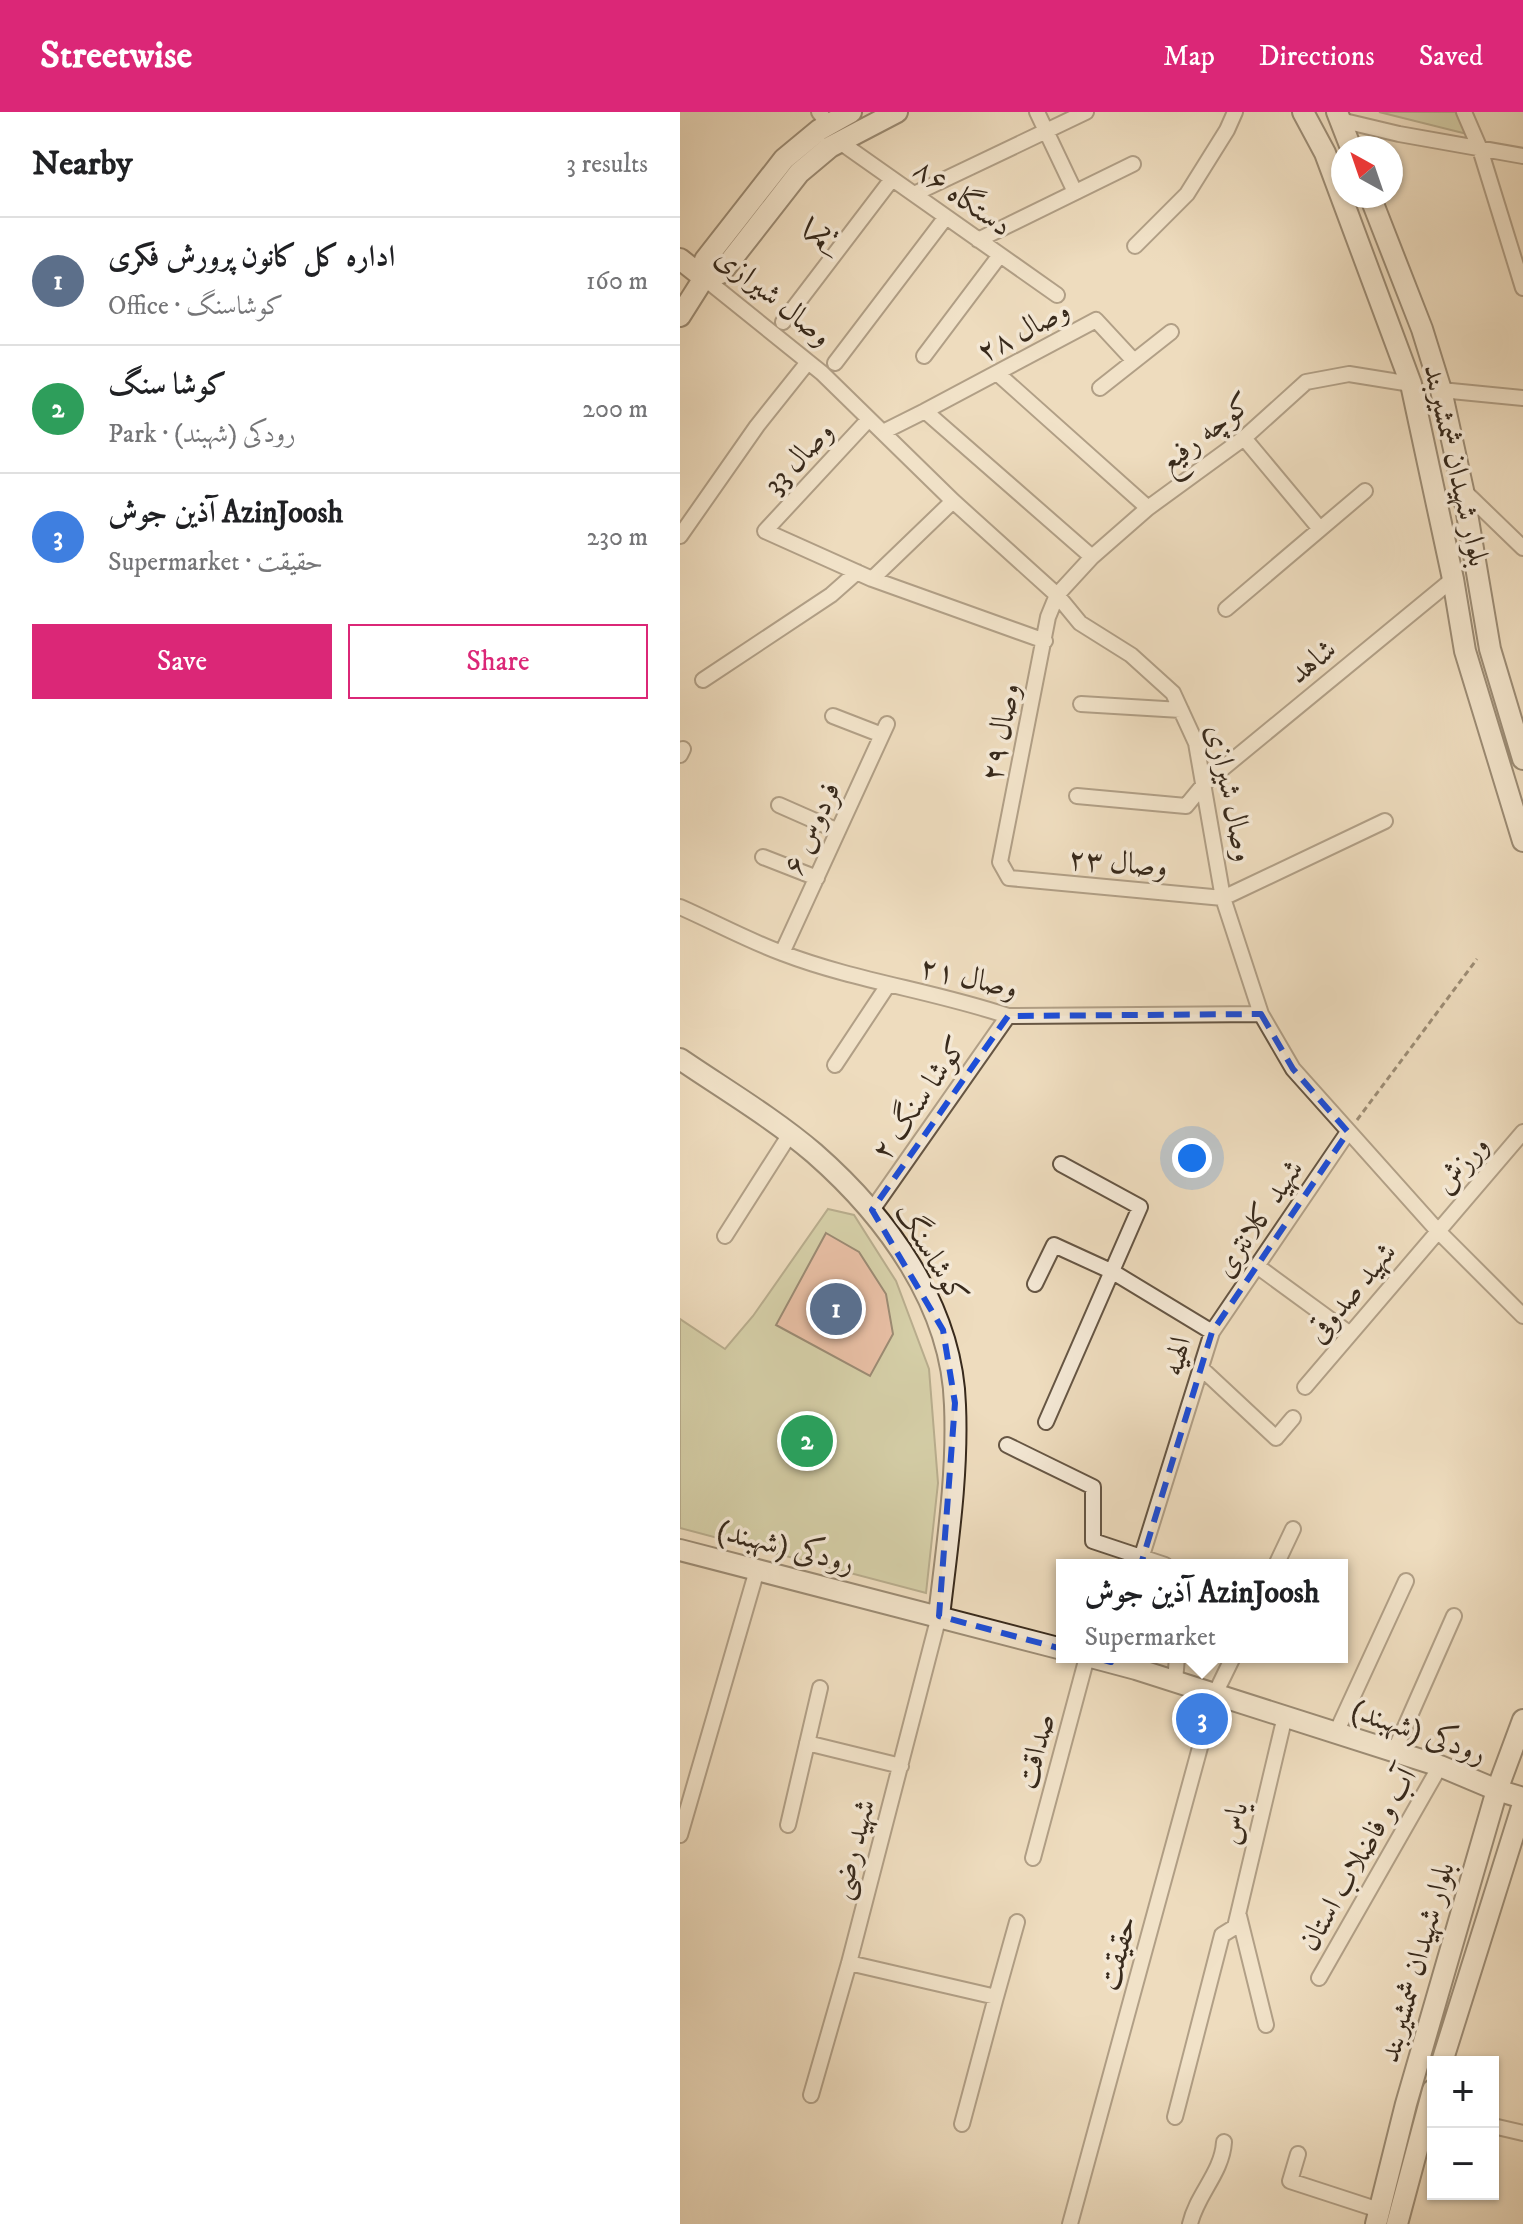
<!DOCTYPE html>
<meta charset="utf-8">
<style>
:root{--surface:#fff;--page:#f6f6f6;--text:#202124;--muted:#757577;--line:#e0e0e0;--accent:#db2777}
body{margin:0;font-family:"IM FELL DW Pica",Amiri,serif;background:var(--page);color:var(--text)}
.controls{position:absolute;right:24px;bottom:24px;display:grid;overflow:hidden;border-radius:0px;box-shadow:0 2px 6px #0004}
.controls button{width:72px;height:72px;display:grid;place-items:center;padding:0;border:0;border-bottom:2px solid var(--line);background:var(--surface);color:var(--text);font:40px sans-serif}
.compass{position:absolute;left:651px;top:24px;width:72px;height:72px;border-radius:50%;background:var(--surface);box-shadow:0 2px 6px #0004;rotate:320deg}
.you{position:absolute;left:512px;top:1046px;width:28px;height:28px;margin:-20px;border:6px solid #fff;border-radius:50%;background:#1a73e8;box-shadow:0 0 0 12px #1a73e833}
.badge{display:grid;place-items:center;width:52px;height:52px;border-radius:50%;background:var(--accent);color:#fff;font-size:26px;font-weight:700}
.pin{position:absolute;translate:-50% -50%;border:4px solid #fff;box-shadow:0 2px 8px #0006}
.popup{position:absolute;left:376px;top:1447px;width:292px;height:104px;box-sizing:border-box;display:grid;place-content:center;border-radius:0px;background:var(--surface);filter:drop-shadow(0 2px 6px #0005);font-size:26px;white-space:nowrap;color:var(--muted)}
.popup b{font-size:30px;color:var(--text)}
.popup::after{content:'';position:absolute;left:50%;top:100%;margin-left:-16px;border:16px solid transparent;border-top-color:var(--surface)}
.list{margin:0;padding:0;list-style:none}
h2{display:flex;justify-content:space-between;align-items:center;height:104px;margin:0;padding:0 32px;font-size:34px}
h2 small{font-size:26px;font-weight:400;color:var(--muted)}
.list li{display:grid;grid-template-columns:52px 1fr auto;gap:24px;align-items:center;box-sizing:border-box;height:128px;padding:0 32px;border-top:2px solid var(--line)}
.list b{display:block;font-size:30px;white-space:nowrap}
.list p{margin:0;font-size:26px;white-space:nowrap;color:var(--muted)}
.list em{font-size:26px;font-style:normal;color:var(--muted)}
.actions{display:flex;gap:16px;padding:24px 32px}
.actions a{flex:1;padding:18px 0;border:2px solid var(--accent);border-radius:0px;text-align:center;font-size:28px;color:var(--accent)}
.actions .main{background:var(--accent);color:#fff}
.map{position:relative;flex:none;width:843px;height:2112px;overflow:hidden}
header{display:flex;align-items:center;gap:48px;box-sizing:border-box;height:112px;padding:0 40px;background:var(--accent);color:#fff}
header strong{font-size:38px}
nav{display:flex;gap:44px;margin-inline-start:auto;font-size:28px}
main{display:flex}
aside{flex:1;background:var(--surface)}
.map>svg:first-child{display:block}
.green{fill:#b9c091;stroke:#787556;stroke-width:2}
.building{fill:#e29e8b;stroke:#382a1c;stroke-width:2}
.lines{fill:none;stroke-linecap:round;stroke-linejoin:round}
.minor-casing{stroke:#665644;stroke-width:18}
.secondary-casing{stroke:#382a1c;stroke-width:24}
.path{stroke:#382a1c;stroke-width:3;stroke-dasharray:6 4;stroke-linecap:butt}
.minor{stroke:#f4e8d5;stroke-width:14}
.secondary{stroke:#f4e8d5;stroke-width:20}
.marked{fill:none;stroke:#1d4ed8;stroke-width:6;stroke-dasharray:16 10;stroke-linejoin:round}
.labels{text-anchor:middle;stroke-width:7;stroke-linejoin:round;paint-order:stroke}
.street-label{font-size:30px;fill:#382a1c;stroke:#f4e8d5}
</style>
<header>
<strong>Streetwise</strong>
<nav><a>Map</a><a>Directions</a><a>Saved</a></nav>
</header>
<main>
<aside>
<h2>Nearby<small>3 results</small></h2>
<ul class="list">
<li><span class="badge" style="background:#5c6f8a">1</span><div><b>اداره کل کانون پرورش فکری</b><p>Office · کوشاسنگ</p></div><em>160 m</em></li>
<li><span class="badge" style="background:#2e9e5b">2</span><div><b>کوشا سنگ</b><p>Park · رودکی (شهبند)</p></div><em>200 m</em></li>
<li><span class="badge" style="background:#3f7fe0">3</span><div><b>آذین جوش AzinJoosh</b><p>Supermarket · حقیقت</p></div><em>230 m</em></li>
</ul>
<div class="actions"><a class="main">Save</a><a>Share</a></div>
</aside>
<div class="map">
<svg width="843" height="2112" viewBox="0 0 843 2112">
<rect width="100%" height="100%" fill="#eedcbe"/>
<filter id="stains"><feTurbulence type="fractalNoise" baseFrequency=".0025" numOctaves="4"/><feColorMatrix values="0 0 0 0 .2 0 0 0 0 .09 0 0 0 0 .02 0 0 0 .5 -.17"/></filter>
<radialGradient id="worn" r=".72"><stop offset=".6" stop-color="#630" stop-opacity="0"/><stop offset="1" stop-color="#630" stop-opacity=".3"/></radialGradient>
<path class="green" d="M 699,0 L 776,0 L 787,22 Z
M 148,1097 L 174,1103 L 216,1169 L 249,1257 L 258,1371 L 246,1481 L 0,1416 L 0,1207 L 45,1237 L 73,1204 Z"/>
<path class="building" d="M 146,1121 L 179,1140 L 206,1182 L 213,1222 L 190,1264 L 96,1213 Z"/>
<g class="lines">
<defs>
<path id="minor" d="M 139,0 L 149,13
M 357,0 L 395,80
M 784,0 L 800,37 L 843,176
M 660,8 L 719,22 L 843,44
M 160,30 L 377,183
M 234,82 L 406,0
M 298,128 L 453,52
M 455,134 L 507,82 L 547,18 L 555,0
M 24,166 L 142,261 L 273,389 L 377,483 L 400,511 L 451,543 L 493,581 L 516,631 L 543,786 L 581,902 L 613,957 L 757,1118 L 843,1204
M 103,210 L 212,67
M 244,244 L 320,143
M 155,251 L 266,105
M 317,261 L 468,396
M 420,276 L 491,220
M 761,278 L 843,286
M 245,299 L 416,208 L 454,249
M 189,307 L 85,419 L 192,467 L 365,529
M 203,320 L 245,299 L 412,445
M 564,326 L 640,417
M 783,378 L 843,436
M 0,424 L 77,314 L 128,250
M 192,467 L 273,389
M 546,497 L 685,379
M 23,568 L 151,483 L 177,460
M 401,592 L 501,598
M 153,604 L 202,623
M 0,643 L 3,637
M 397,684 L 506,694 L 525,671 L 773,467
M 99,693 L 158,719
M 705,709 L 543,786 L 329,766 L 320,750 L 368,505 L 377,483 L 412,445 L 468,396 L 564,326 L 626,270 L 669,262 L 731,272
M 83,745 L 137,766
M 0,795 C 34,810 67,828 102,841 C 175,869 254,879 328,904 L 581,902
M 102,841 L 207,612
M 155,953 L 208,873
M 192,1098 L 328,904
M 45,1124 L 110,1022
M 577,1154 L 670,1222
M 355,1172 L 374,1133 L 433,1160 L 532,1220 L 459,1453
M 532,1220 L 668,1020
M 521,1256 L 596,1326 L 613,1306
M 625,1275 L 843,1020
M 366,1310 L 460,1095 L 381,1052
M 327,1333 L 413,1375 L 413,1429 L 485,1453
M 596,1453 L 613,1417
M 495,1570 L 497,1545
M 656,1621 L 726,1469
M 127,1631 L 221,1654
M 714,1640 L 774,1504
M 108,1713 L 140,1576
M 0,1723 L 77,1458
M 353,1746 L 407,1545
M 559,1804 L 586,1913
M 169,1851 L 316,1885 L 282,2012
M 639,1866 L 760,1654
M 316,1885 L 337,1810
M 131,1983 L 169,1851 L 259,1504
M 495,2005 L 542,1823 L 555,1815 L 605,1604
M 813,2014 L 843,2021
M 618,2042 L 610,2069 L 699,2098
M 390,2112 L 534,1584 L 553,1545
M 510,2112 C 517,2082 542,2061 544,2030"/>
<path id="secondary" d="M 623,0 L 645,41 L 731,272 L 773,467 L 785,539 L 843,729
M 657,0 L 671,36
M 690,84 L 742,217 L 761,278 L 783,378 L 810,537 L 843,647
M 0,147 L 24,166
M 24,166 L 41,161 L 119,61 L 150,35 L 217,0
M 0,204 L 24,166 L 25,148 L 104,47 L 139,18 L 171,0
M 0,947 C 44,977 93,1006 134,1041 C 206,1104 272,1193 275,1293 C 278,1364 267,1434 259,1504
M 0,1438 L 382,1537
M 411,1545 L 456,1557 L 760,1654 L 817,1678 L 843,1686
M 762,1950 L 843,1692
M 696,2112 L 726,1992 L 817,1678 L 843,1608
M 717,2112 L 753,1978"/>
</defs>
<use href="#minor" class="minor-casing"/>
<use href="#secondary" class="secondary-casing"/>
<path class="path" d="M 677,1008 L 797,847"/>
<use href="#minor" class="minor"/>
<use href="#secondary" class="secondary"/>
</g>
<path d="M0 0H843V2112H0ZM 581,902 L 613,957 L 668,1020 L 532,1220 L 431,1550 L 259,1504 L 275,1291 L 263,1218 L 192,1098 L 328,904 Z" fill="#eedcbe" fill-opacity=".55" fill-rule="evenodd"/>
<path class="marked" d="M 581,902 L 613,957 L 668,1020 L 532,1220 L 431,1550 L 259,1504 L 275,1291 L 263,1218 L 192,1098 L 328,904 Z"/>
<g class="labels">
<g class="street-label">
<text transform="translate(283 85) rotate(35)" y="10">دستگاه ۸۶</text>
<text transform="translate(137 122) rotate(-53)" y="10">یکم</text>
<text transform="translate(94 184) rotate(39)" y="10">وصال شیرازی</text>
<text transform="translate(343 218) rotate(-28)" y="10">وصال ۲۸</text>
<text transform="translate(525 320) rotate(-38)" y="10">کوچه رفیع</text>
<text transform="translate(118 345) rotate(-47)" y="10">وصال 33</text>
<text transform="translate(777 353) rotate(77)" y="10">بلوار شهیدان شمشیربند</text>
<text transform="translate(632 549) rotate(-39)" y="10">شاهد</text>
<text transform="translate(320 620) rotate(-79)" y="10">وصال ۲۹</text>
<text transform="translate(551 681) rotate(78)" y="10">وصال شیرازی</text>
<text transform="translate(131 716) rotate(-65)" y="10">فردوس ۶</text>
<text transform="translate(438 750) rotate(5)" y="10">وصال ۲۳</text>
<text transform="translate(289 865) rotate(13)" y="10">وصال ۲۱</text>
<text transform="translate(239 986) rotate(-55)" y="10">کوشا سنگ ۲</text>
<text transform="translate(781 1052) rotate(-49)" y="10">ورزش</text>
<text transform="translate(578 1106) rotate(-56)" y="10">شهید کلانتری</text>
<text transform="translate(252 1141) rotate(59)" y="10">کوشاسنگ</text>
<text transform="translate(671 1180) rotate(-50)" y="10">شهید صدوقی</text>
<text transform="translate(496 1244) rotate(-75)" y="10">الهیه</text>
<text transform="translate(106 1434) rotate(14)" y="10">رودکی (شهبند)</text>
<text transform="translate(739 1619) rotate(19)" y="10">رودکی (شهبند)</text>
<text transform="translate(355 1639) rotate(-75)" y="10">صداقت</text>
<text transform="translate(553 1711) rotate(-77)" y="10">یاس</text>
<text transform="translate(172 1737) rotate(-75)" y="10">شهید رضی</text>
<text transform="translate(677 1747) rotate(-60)" y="10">آب و فاضلاب استان</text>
<text transform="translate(437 1841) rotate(-75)" y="10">حقیقت</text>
<text transform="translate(736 1850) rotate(-74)" y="10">بلوار شهیدان شمشیربند</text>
</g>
</g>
<rect width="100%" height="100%" filter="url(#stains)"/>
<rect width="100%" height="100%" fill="url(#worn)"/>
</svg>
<div class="controls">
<button>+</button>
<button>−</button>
</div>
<svg class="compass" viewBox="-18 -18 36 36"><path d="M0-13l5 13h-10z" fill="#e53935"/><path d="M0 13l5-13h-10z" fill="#757577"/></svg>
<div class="you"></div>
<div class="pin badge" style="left:156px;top:1197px;background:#5c6f8a">1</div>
<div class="pin badge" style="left:127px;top:1329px;background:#2e9e5b">2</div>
<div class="pin badge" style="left:522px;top:1607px;background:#3f7fe0">3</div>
<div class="popup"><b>آذین جوش AzinJoosh</b>Supermarket</div>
</div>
</main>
